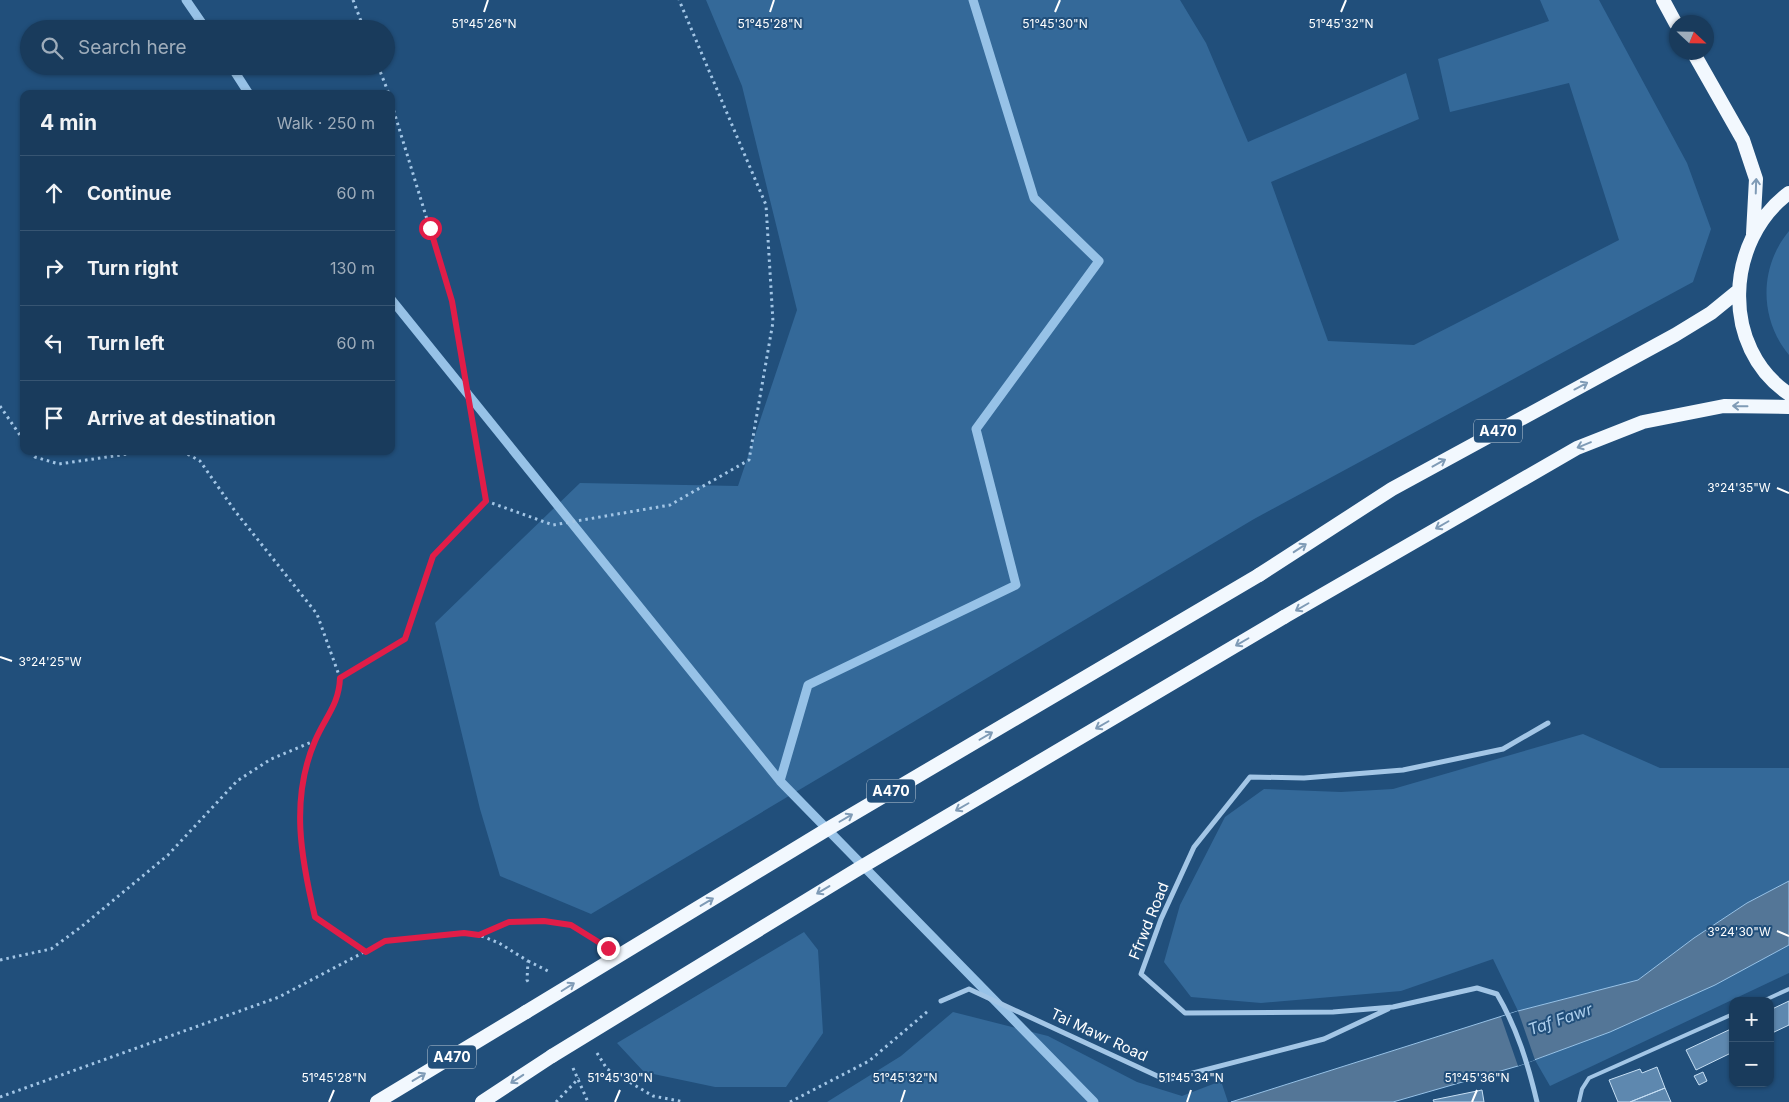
<!DOCTYPE html>
<meta charset="utf-8">
<style>
:root{--surface:#193b5c;--page:#224262;--text:#f1f3f6;--muted:#9fadbb;--line:#375572}
body{margin:0;font-family:Inter,sans-serif;background:var(--page);color:var(--text)}
.controls{position:absolute;right:15px;bottom:15px;display:grid;overflow:hidden;border-radius:10px;box-shadow:0 1px 4px #0004}
.controls button{width:45px;height:45px;display:grid;place-items:center;padding:0;border:0;border-bottom:1px solid var(--line);background:var(--surface);color:var(--text);font:25px sans-serif}
.compass{position:absolute;left:1669px;top:15px;width:45px;height:45px;border-radius:50%;background:var(--surface);box-shadow:0 1px 4px #0004;rotate:112deg}
.stop{position:absolute;width:15px;height:15px;margin:-11px;border:4px solid #e11d48;border-radius:50%;background:#fff}
.stop.end{background:#e11d48;border-color:#fff;box-shadow:0 1px 5px #0008}
.list{margin:0;padding:0;list-style:none}
h2{display:flex;justify-content:space-between;align-items:center;height:65px;margin:0;padding:0 20px;font-size:21px}
h2 small{font-size:16px;font-weight:400;color:var(--muted)}
.list li{display:grid;grid-template-columns:32px 1fr auto;gap:15px;align-items:center;box-sizing:border-box;height:75px;padding:0 20px;border-top:1px solid var(--line)}
.list b{display:block;font-size:19px;white-space:nowrap}
.list em{font-size:16px;font-style:normal;color:var(--muted)}
.icon{flex:none;width:28px;height:28px;fill:none;stroke:currentColor;stroke-width:2;stroke-linecap:round;stroke-linejoin:round}
.map{position:relative;flex:none;width:1789px;height:1102px;overflow:hidden}
.search{position:absolute;background:var(--surface);box-shadow:0 1px 4px #0004;left:20px;top:20px;width:375px;height:55px;display:flex;align-items:center;gap:12px;box-sizing:border-box;padding:0 18px;border-radius:28px;color:var(--muted);font-size:19px}
.panel{position:absolute;background:var(--surface);box-shadow:0 1px 4px #0004;left:20px;top:90px;width:375px;height:365px;border-radius:10px}
.map>svg:first-child{display:block}
.green{fill:#346999}
.water{fill:#547697;stroke:#97c2e7}
.pier{fill:#214f7b}
.lines{fill:none;stroke-linecap:round;stroke-linejoin:round}
.stream{stroke:#97c2e7;stroke-width:9}
.building{fill:#5e88af;stroke:#c6dff4}
.path{stroke:#a3c6e6;stroke-width:3;stroke-dasharray:2.5 4;stroke-linecap:butt}
.service{stroke:#a3c6e6;stroke-width:4}
.minor{stroke:#a3c6e6;stroke-width:5}
.trunk{stroke:#f2f8fe;stroke-width:14}
.trunk-bridge{stroke:#f2f8fe;stroke-width:14}
.oneway{stroke:#7f9bb6}
.route{stroke:#e11d48;stroke-width:6}
.ticks{fill:none;stroke:#fff;stroke-width:2}
.labels{text-anchor:middle;stroke-width:4;stroke-linejoin:round;paint-order:stroke}
.shield{fill:#214f7b;stroke:#bccad7;stroke-width:1}
.shield-label{font-size:14px;font-weight:bold;fill:#fff}
.street-label{font-size:15px;fill:#fff;stroke:#214f7b}
.water-label{font-size:16px;font-style:italic;fill:#aed0ee;stroke:#214f7b}
.ticks-label{font-size:12px;text-anchor:middle;fill:#fff;stroke:#214f7b;stroke-width:4;stroke-linejoin:round;paint-order:stroke}
</style>
<div class="map">
<svg width="1789" height="1102" viewBox="0 0 1789 1102">
<rect width="100%" height="100%" fill="#214f7b"/>
<path class="green" d="M 706,0 L 1180,0 L 1206,43 L 1248,142 L 1406,73 L 1419,119 L 1271,182 L 1328,341 L 1414,345 L 1619,240 L 1569,83 L 1450,112 L 1438,59 L 1549,21 L 1540,0 L 1599,0 L 1687,163 L 1711,229 L 1693,282 L 1254,519 L 591,914 L 500,876 L 480,809 L 435,623 L 580,483 L 738,486 L 797,310 L 742,86 Z
M 1789,231 L 1789,355 C 1759,319 1759,267 1789,231 Z
M 1583,734 L 1660,768 L 1789,768 L 1789,881 L 1747,903 L 1694,938 L 1638,980 L 1518,1011 L 1493,959 L 1401,991 L 1261,1003 L 1191,997 L 1164,962 L 1180,905 L 1225,817 L 1264,789 L 1341,792 L 1393,789 Z
M 804,932 L 818,950 L 823,1033 L 786,1087 L 715,1087 L 644,1072 L 617,1043 Z
M 1789,945 L 1789,973 L 1550,1086 L 1535,1060 C 1623,1027 1707,989 1789,945 Z
M 953,1012 L 1048,1036 L 1137,1082 L 1182,1096 L 1221,1081 L 1228,1102 L 827,1102 L 901,1056 Z"/>
<path class="water" d="M 1789,881 L 1789,945 L 1715,985 L 1610,1032 L 1518,1066 L 1393,1102 L 1231,1102 L 1518,1011 L 1638,980 L 1694,938 L 1747,903 Z"/>
<path class="pier" d="M 1518,1011 L 1535,1060 L 1518,1066 L 1501,1017 Z"/>
<g class="lines">
<path class="stream" d="M 186,0 L 206,29
M 231,66 L 249,94
M 391,299 L 780,781 L 1094,1102
M 780,781 L 808,685 L 1016,585 L 976,429 L 1099,261 L 1034,198 L 973,0"/>
</g>
<path class="building" d="M 1789,1001 L 1789,1025 L 1770,1034 L 1770,1010 Z
M 1733,1028 L 1733,1052 L 1696,1070 L 1686,1050 Z
M 1657,1067 L 1665,1088 L 1630,1102 L 1618,1102 L 1609,1080 L 1640,1069 L 1642,1073 Z
M 1703,1072 L 1707,1081 L 1699,1085 L 1694,1076 Z
M 1665,1088 L 1671,1102 L 1630,1102 Z
M 1482,1090 L 1484,1102 L 1434,1102 L 1433,1100 Z"/>
<g class="lines">
<path class="path" d="M 353,0 L 364,29
M 378,66 L 389,94
M 0,406 L 24,441
M 31,451 L 35,457 L 59,464 L 148,451
M 182,451 L 200,461 L 235,511 L 317,614 L 340,678
M 486,501 L 553,525 L 670,505 L 749,460 L 773,322 L 766,205 L 679,0
M 480,935 L 509,922 L 544,921 L 571,925 L 600,943
M 366,952 L 315,917 C 301,858 290,799 315,741 C 325,717 339,705 340,678 L 405,639 L 433,557 L 486,501 L 452,301 L 391,102
M 0,960 L 51,949 L 81,927 L 168,855 L 237,781 L 271,759 L 314,741
M 528,961 L 550,972
M 597,1053 L 607,1069 L 653,1096 L 684,1102
M 573,1068 L 588,1102
M 0,1097 L 279,997 L 385,941 L 464,933 L 479,935 L 499,943 L 528,961 L 527,980 L 530,985
M 556,1102 L 579,1078
M 790,1102 L 869,1061 L 928,1011"/>
<path class="service" d="M 1763,1001 L 1789,989
M 1579,1102 L 1582,1089 L 1589,1078 L 1733,1014"/>
<path class="minor" d="M 941,1001 L 969,989 L 1166,1080 L 1324,1039 L 1388,1009
M 1537,1102 C 1528,1064 1517,1028 1497,994 L 1477,988 L 1393,1007 L 1333,1012 L 1185,1013 L 1141,974 L 1161,919 L 1194,847 L 1250,777 L 1304,778 L 1403,770 L 1503,749 L 1548,723"/>
<path class="trunk" d="M 1663,0 L 1676,24
M 1693,52 L 1743,140 L 1756,179 L 1753,234
M 1789,193 C 1725,240 1720,348 1789,394
M 1259,575 L 1392,489 L 1675,335 L 1711,313 L 1738,291
M 1284,617 L 1577,448 L 1643,422 L 1724,406 L 1789,407
M 377,1102 L 526,1012
M 482,1102 L 552,1056"/>
<path class="trunk-bridge" d="M 526,1012 L 831,827 L 1259,575
M 552,1056 L 858,869 L 1284,617"/>
</g>
<defs><path id="oneway-shaft" d="M-6 0H5M1.5-3L5.5 0L1.5 3" fill="none" stroke-width="1.6" stroke-linecap="round" stroke-linejoin="round" transform="scale(1.25)"/></defs>
<g class="oneway">
<use href="#oneway-shaft" transform="translate(1756 186) rotate(-88)"/>
<use href="#oneway-shaft" transform="translate(1581 386) rotate(-28)"/>
<use href="#oneway-shaft" transform="translate(1740 406) rotate(-179)"/>
<use href="#oneway-shaft" transform="translate(1584 445) rotate(158)"/>
<use href="#oneway-shaft" transform="translate(1439 463) rotate(-29)"/>
<use href="#oneway-shaft" transform="translate(1442 525) rotate(150)"/>
<use href="#oneway-shaft" transform="translate(1300 548) rotate(-33)"/>
<use href="#oneway-shaft" transform="translate(1302 607) rotate(150)"/>
<use href="#oneway-shaft" transform="translate(1242 642) rotate(150)"/>
<use href="#oneway-shaft" transform="translate(1102 725) rotate(150)"/>
<use href="#oneway-shaft" transform="translate(986 736) rotate(-30)"/>
<use href="#oneway-shaft" transform="translate(962 807) rotate(150)"/>
<use href="#oneway-shaft" transform="translate(846 818) rotate(-30)"/>
<use href="#oneway-shaft" transform="translate(823 890) rotate(149)"/>
<use href="#oneway-shaft" transform="translate(707 902) rotate(-31)"/>
<use href="#oneway-shaft" transform="translate(568 987) rotate(-32)"/>
<use href="#oneway-shaft" transform="translate(419 1077) rotate(-31)"/>
<use href="#oneway-shaft" transform="translate(517 1079) rotate(147)"/>
</g>
<g class="lines">
<path class="route" d="M 430,228 L 452,301 L 486,501 L 433,556 L 405,639 L 340,678 C 339,705 325,717 315,741 C 290,799 301,858 315,917 L 366,952 L 385,941 L 464,933 L 479,935 L 509,922 L 544,921 L 571,925 L 608,948"/>
</g>
<path class="ticks" d="M 484,12 L 488,0M 770,12 L 774,0M 1055,12 L 1060,0M 1341,12 L 1346,0M 1777,488 L 1789,493M 0,657 L 12,661M 1777,931 L 1789,936M 329,1102 L 334,1090M 615,1102 L 620,1090M 901,1102 L 905,1090M 1187,1102 L 1191,1090M 1472,1102 L 1477,1090"/>
<g class="labels">
<g class="shield">
<rect x="1474" y="419.5" width="48" height="23" rx="4"/>
<rect x="867" y="779.5" width="48" height="23" rx="4"/>
<rect x="428" y="1045.5" width="48" height="23" rx="4"/>
</g>
<g class="shield-label">
<text x="1498" y="436">A470</text>
<text x="891" y="796">A470</text>
<text x="452" y="1062">A470</text>
</g>
<g class="street-label">
<text transform="translate(1149 921) rotate(-68)" y="5">Ffrwd Road</text>
<text transform="translate(1099 1035) rotate(25)" y="5">Tai Mawr Road</text>
</g>
<g class="water-label">
<text transform="translate(1560 1019) rotate(-19)" y="6">Taf Fawr</text>
</g>
</g>
<g class="ticks-label">
<text x="1341" y="28">51°45'32"N</text>
<text x="484" y="28">51°45'26"N</text>
<text x="770" y="28">51°45'28"N</text>
<text x="1055" y="28">51°45'30"N</text>
<text x="1739" y="492">3°24'35"W</text>
<text x="50" y="666">3°24'25"W</text>
<text x="1739" y="936">3°24'30"W</text>
<text x="334" y="1082">51°45'28"N</text>
<text x="620" y="1082">51°45'30"N</text>
<text x="905" y="1082">51°45'32"N</text>
<text x="1191" y="1082">51°45'34"N</text>
<text x="1477" y="1082">51°45'36"N</text>
</g>
</svg>
<div class="controls">
<button>+</button>
<button>−</button>
</div>
<svg class="compass" viewBox="-18 -18 36 36"><path d="M0-13l5 13h-10z" fill="#e53935"/><path d="M0 13l5-13h-10z" fill="#9fadbb"/></svg>
<div class="stop" style="left:430px;top:228px"></div>
<div class="stop end" style="left:608px;top:948px"></div>
<div class="search"><svg class="icon" aria-label="search" viewBox="0 0 24 24"><circle cx="10" cy="10" r="6"/><path d="M15 15l6 6"/></svg>Search here</div>
<section class="panel">
<h2>4 min<small>Walk · 250 m</small></h2>
<ul class="list">
<li><svg class="icon" aria-label="ahead" viewBox="0 0 24 24"><path d="M12 20V5M6 11l6-6 6 6"/></svg><div><b>Continue</b></div><em>60 m</em></li>
<li><svg class="icon" aria-label="right" viewBox="0 0 24 24"><path d="M7 20v-9h11M14 6l5 5-5 5"/></svg><div><b>Turn right</b></div><em>130 m</em></li>
<li><svg class="icon" aria-label="left" viewBox="0 0 24 24"><path d="M17 20v-9H6M10 6l-5 5 5 5"/></svg><div><b>Turn left</b></div><em>60 m</em></li>
<li><svg class="icon" aria-label="arrive" viewBox="0 0 24 24"><path d="M6 21V4h12l-3 4 3 4H6"/></svg><div><b>Arrive at destination</b></div></li>
</ul>
</section>
</div>
